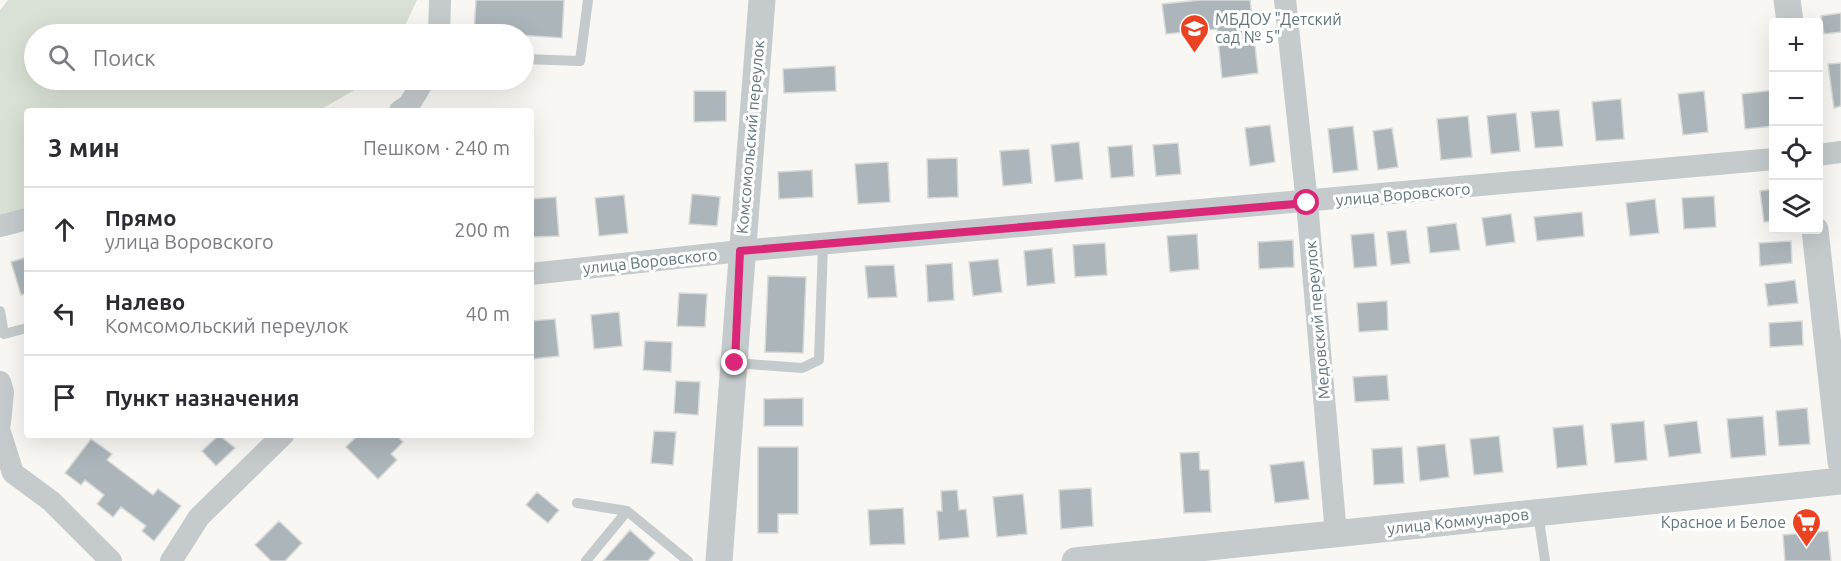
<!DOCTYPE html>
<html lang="ru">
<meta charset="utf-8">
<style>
:root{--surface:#fff;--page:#f2f2f3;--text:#2b2b33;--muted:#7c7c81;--line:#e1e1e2}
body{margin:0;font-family:Ubuntu,sans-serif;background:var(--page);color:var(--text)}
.controls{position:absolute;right:18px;top:18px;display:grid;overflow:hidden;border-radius:6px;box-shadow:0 6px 24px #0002}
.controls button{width:54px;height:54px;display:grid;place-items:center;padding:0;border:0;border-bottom:2px solid var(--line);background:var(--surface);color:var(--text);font:30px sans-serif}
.stop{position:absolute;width:18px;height:18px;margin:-14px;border:4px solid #db2777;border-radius:50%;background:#fff}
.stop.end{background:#db2777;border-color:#fff;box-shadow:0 2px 6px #0008}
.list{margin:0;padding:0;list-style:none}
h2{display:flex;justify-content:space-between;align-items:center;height:78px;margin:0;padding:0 24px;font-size:26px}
h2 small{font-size:20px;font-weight:400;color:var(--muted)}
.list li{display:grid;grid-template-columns:39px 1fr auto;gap:18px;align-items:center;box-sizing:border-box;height:84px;padding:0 24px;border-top:2px solid var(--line)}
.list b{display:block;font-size:22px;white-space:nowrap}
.list p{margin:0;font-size:20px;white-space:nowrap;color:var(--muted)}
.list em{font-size:20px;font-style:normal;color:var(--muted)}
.icon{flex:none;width:33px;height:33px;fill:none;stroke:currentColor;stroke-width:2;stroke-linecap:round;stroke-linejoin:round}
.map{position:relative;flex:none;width:1841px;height:561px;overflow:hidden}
.search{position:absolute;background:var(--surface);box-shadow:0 6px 24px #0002;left:24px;top:24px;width:510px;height:66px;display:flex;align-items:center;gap:15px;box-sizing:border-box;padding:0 21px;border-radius:33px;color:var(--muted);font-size:22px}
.panel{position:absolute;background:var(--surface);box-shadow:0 6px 24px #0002;left:24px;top:108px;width:510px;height:330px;border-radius:6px}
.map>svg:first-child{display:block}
.green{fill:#d9e0d5}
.building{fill:#abb5ba;stroke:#d9d9d7;stroke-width:1.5}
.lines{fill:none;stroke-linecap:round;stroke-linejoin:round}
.service{stroke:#c5cacc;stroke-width:10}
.minor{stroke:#c5cacc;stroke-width:22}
.tertiary{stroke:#c5cacc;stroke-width:27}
.route{stroke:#db2777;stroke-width:8}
.labels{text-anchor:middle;stroke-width:6;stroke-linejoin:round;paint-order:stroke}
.poi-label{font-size:16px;fill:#617581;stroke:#fff;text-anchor:start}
.street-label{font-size:16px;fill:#617581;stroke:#fff}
</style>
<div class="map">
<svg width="1841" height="561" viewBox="0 0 1841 561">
<rect width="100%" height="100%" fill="#f8f7f4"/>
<path class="green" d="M 8,0 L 417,0 L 401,34 L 34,34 L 34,80 L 372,80 L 318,111 L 27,111 L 27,209 L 0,216 L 0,10 Z"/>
<path class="building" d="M 476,0 L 564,0 L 562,38 L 474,32 Z
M 1201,0 L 1250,0 L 1258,73 L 1222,78 L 1217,29 L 1166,34 L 1162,4 Z
M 1841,13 L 1841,32 L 1824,34 L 1821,16 Z
M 1841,63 L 1841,106 L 1834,108 L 1828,64 Z
M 835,66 L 836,91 L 784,93 L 783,69 Z
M 1774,90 L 1774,126 L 1745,129 L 1742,94 Z
M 694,91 L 726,91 L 726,121 L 694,122 Z
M 1704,91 L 1708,132 L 1683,135 L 1678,94 Z
M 1621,99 L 1624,139 L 1596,141 L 1592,102 Z
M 1559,110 L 1563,146 L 1535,148 L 1531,112 Z
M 1516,113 L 1520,151 L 1491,154 L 1487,116 Z
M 1468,116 L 1472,157 L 1441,160 L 1437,119 Z
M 1270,125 L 1275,162 L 1250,166 L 1245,128 Z
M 1353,126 L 1358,170 L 1333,173 L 1328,129 Z
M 1392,128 L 1398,167 L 1378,170 L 1373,131 Z
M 1079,142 L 1083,179 L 1055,182 L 1051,145 Z
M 1178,143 L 1181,174 L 1156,176 L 1153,145 Z
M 1132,145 L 1134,176 L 1111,178 L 1108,147 Z
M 1029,149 L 1032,183 L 1003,186 L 1000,151 Z
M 957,158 L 958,197 L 928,198 L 927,159 Z
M 888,162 L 890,202 L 858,204 L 855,164 Z
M 812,170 L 813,197 L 779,199 L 778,172 Z
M 1774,189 L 1774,221 L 1764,222 L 1760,191 Z
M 692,194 L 720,197 L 717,226 L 689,224 Z
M 624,195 L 628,233 L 599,236 L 595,198 Z
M 1714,196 L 1716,227 L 1684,229 L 1682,198 Z
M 556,197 L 559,236 L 531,237 L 531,199 Z
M 1655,199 L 1659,233 L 1630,236 L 1626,203 Z
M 1582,212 L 1584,236 L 1537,241 L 1534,217 Z
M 1511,214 L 1515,242 L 1486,246 L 1482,218 Z
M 1456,223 L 1460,250 L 1430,253 L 1427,227 Z
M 1406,230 L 1410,263 L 1391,265 L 1387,232 Z
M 1374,233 L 1377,266 L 1354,268 L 1351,235 Z
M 1197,234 L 1199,269 L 1170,272 L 1167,236 Z
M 1293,240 L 1294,267 L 1259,269 L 1258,242 Z
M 1791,241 L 1792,263 L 1760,266 L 1759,243 Z
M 1105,243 L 1107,275 L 1075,277 L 1073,245 Z
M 1052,248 L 1055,283 L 1027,286 L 1024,251 Z
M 27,257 L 27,293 L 21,295 L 11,262 Z
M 998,259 L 1002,292 L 973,296 L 969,262 Z
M 952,263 L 954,300 L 928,302 L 926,265 Z
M 894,265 L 897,297 L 868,298 L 865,266 Z
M 768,276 L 806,277 L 803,353 L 765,352 Z
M 1795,280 L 1798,303 L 1768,306 L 1765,284 Z
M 679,293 L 707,294 L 705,327 L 677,326 Z
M 1387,301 L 1388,330 L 1359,332 L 1357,303 Z
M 619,312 L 622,346 L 594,349 L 591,315 Z
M 555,319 L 559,356 L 532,359 L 531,321 Z
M 1802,321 L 1803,345 L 1770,347 L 1769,323 Z
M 645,341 L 672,342 L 671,372 L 643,370 Z
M 1387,375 L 1389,400 L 1355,402 L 1353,377 Z
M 676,381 L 700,382 L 698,415 L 674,413 Z
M 803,398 L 803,426 L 764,426 L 764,399 Z
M 1807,408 L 1810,444 L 1779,446 L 1776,411 Z
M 1763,416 L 1766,455 L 1731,458 L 1727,419 Z
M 1644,421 L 1647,460 L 1615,463 L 1611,424 Z
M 1697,421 L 1701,453 L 1669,457 L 1664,425 Z
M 1583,425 L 1587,465 L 1557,468 L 1553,428 Z
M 654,431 L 676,432 L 673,465 L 651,463 Z
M 219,435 L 235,448 L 216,466 L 202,451 Z
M 358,435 L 396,435 L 403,442 L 391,454 L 397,460 L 378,479 L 346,447 Z
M 1499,436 L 1503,472 L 1474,475 L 1470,439 Z
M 91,439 L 112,454 L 107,460 L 153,495 L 158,489 L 181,506 L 154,541 L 142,531 L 146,526 L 121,507 L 113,517 L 97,504 L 104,495 L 85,480 L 81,485 L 65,473 Z
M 1445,444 L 1449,477 L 1420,481 L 1417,447 Z
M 758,447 L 798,447 L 798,514 L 778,514 L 778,533 L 758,533 Z
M 1402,447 L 1404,483 L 1374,485 L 1372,449 Z
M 1199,452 L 1200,470 L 1209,470 L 1211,512 L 1184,513 L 1180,453 Z
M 1304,461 L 1309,499 L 1275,503 L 1270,465 Z
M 1091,488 L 1093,526 L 1061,529 L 1059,490 Z
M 957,490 L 959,510 L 966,509 L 969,537 L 939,540 L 937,511 L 942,511 L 941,491 Z
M 537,492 L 559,510 L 548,523 L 526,505 Z
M 1023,494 L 1027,534 L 997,537 L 993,497 Z
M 903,508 L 905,544 L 870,545 L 868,510 Z
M 279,521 L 302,543 L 285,561 L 271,561 L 255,545 Z
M 630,530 L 655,553 L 648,561 L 603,561 Z
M 1828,531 L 1831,561 L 1785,561 L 1783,535 Z"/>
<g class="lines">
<path class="service" d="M 524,59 L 580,61 L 588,0
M 0,311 L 4,334 L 27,328
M 735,363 L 802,368 L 819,360 L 823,245
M 577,503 L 627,511
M 1538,513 L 1545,561
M 586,561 L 627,511 L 688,561"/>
<path class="minor" d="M 1285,0 L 1307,203 L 1336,534
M 439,34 L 440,0
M 400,111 L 409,105 L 424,80
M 1818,155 L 1841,152
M 0,226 L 27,219
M 531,274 L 740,251 L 1774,159
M 0,382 L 3,392 L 0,423
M 0,432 L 13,473 L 51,501 L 111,561
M 171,561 L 199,517 L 283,435"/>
<path class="tertiary" d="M 1787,0 L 1790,22
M 1815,230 L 1841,462
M 719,561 C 734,374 746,187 762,0
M 1075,561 L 1841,481"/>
</g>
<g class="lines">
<path class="route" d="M 735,363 L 740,251 L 1307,203"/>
</g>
<defs>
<symbol id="school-pin" viewBox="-11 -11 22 30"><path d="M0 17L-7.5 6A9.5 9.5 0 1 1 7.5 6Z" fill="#eb4221" stroke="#fff"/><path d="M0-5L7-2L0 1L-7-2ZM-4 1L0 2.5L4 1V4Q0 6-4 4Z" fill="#fff"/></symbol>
<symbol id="supermarket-pin" viewBox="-11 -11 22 30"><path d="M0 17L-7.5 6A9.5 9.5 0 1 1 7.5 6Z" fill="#eb4221" stroke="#fff"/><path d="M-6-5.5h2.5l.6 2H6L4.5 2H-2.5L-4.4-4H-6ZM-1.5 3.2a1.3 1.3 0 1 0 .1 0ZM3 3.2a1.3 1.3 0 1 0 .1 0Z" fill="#fff"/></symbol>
</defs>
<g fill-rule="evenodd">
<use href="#school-pin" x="1178" y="12" width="33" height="45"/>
<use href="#supermarket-pin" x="1790" y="506" width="33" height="45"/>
</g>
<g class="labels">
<g class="poi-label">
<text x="1215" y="25">МБДОУ "Детский<tspan x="1215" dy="18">сад № 5"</tspan></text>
<text x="1786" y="528" text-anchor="end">Красное и Белое</text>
</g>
<g class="street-label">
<text transform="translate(750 137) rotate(-85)" y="6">Комсомольский переулок</text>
<text transform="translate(1403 194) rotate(-5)" y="6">улица Воровского</text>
<text transform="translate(650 261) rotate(-6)" y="6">улица Воровского</text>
<text transform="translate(1317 320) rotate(-95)" y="6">Медовский переулок</text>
<text transform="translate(1458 521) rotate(-6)" y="6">улица Коммунаров</text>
</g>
</g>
</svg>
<div class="controls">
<button>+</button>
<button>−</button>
<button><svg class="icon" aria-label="locate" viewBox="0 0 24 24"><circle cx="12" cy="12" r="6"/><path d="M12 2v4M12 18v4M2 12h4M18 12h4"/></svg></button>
<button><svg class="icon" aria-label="layers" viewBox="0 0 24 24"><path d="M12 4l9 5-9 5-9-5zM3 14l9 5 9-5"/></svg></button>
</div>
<div class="stop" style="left:1307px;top:203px"></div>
<div class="stop end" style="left:735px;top:363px"></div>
<div class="search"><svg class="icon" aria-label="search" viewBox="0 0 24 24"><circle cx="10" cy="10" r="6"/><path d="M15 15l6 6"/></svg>Поиск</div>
<section class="panel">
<h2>3 мин<small>Пешком · 240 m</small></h2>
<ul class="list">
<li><svg class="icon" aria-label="ahead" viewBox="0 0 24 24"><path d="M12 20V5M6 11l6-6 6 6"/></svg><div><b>Прямо</b><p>улица Воровского</p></div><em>200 m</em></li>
<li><svg class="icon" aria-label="left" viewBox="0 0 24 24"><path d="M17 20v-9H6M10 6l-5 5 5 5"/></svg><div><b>Налево</b><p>Комсомольский переулок</p></div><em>40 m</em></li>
<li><svg class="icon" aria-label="arrive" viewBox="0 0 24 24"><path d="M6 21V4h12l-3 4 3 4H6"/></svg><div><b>Пункт назначения</b></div></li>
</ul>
</section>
</div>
